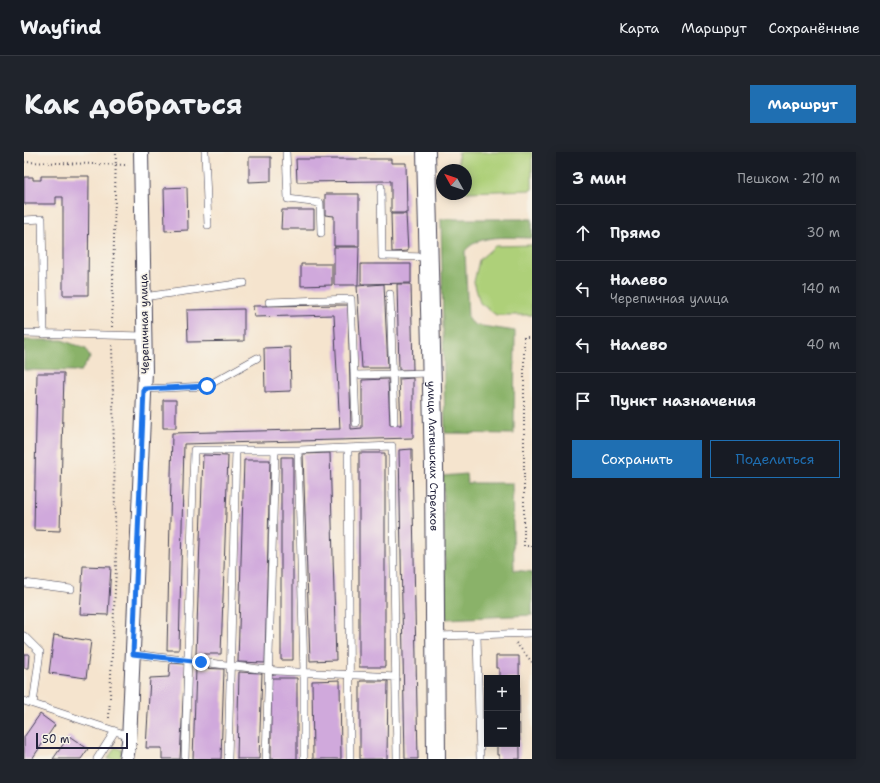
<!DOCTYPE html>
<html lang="ru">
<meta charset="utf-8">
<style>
:root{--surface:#171b24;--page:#20242c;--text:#f1f3f6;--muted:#9ea1a6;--line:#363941;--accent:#1f6fb2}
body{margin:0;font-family:"Shantell Sans",sans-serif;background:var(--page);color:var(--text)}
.controls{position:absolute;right:12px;bottom:12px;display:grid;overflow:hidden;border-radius:0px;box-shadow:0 2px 10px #0003}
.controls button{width:36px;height:36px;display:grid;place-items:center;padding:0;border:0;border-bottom:1px solid var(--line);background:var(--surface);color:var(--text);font:20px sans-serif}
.compass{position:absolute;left:412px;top:12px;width:36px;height:36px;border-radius:50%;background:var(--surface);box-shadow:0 2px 10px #0003;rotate:310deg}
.scale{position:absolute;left:12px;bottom:10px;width:92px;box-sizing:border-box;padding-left:4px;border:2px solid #22223b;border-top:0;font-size:11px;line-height:14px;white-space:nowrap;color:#22223b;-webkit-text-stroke:3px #f7f3e8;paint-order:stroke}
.stop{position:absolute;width:12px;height:12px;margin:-9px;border:3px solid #1a73e8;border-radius:50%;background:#fff}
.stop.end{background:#1a73e8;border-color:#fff;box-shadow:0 1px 4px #0008}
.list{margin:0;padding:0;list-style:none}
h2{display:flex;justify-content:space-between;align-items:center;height:52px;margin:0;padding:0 16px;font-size:17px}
h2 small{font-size:13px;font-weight:400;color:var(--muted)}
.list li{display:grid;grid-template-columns:26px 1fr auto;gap:12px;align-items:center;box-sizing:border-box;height:56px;padding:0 16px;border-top:1px solid var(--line)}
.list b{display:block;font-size:15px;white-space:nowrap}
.list p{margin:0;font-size:13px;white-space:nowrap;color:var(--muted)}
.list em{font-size:13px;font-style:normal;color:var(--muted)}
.actions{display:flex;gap:8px;padding:12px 16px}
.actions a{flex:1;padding:9px 0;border:1px solid var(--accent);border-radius:0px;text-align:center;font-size:14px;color:var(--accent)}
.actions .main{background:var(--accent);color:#fff}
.icon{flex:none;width:22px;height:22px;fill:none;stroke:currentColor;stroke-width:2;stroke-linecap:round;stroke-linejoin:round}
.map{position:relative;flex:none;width:508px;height:607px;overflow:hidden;border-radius:0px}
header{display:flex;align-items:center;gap:24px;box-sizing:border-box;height:56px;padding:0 20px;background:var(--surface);border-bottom:1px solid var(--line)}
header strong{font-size:19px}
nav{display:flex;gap:22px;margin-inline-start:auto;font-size:14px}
.intro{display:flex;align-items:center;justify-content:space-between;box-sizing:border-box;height:96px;padding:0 24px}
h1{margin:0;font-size:28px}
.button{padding:10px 18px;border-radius:0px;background:var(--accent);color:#fff;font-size:14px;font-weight:700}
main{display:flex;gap:24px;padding:0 24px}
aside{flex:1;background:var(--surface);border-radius:0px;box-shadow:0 2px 10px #0003}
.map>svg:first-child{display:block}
.green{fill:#aed079;stroke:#68795a}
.forest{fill:#8ab269;stroke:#566a52}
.building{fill:#d0a9dc}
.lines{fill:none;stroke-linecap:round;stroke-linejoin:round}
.service-casing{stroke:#423f51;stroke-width:8}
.minor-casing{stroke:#423f51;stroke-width:16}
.tertiary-casing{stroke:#423f51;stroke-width:20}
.path{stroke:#423f51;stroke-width:2;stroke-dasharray:1 3;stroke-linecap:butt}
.service{stroke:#fff;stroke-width:7}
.minor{stroke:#fff;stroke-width:14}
.tertiary{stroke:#fff;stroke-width:18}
.route{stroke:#1a73e8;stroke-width:5}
.labels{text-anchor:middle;stroke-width:3.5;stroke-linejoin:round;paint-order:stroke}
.street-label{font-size:11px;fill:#22223b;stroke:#f7f3e8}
</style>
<header>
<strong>Wayfind</strong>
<nav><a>Карта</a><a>Маршрут</a><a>Сохранённые</a></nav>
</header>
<div class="intro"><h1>Как добраться</h1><a class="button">Маршрут</a></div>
<main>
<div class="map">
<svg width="508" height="607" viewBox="0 0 508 607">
<rect width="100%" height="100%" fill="#f7f3e8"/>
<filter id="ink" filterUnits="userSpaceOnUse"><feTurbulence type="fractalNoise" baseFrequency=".025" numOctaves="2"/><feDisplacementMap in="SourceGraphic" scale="8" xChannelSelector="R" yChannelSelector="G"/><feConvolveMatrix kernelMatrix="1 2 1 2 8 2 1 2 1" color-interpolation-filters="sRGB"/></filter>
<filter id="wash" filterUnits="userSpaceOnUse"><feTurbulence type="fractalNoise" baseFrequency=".012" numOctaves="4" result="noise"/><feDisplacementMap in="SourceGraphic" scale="16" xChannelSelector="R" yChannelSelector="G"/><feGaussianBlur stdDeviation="0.9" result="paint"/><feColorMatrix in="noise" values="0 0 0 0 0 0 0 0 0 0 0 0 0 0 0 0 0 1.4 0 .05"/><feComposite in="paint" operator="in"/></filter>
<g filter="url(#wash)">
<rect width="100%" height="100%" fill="#f5e4ce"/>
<path class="green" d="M 434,0 L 508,0 L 508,38 L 442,40 L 442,18 L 435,18 Z
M 508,93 L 508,163 L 472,163 L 456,151 L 450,130 L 455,108 L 471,94 Z
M 91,595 L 98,598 L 96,607 L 84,607 Z"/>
<path class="forest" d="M 417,67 L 508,67 L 508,86 C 487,86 455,81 441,99 L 444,167 L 451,173 L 491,179 L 490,282 L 421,281 Z
M 0,188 L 38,188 L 62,197 L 66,206 L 57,219 L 0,218 Z
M 442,322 L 443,331 L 488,331 L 490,418 L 508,420 L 508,463 L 422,467 L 419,324 Z"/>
<g id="blocks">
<path class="building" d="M 225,5 L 247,5 L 247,29 L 225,30 Z
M 272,7 L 367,7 L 367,11 L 382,11 L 383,61 L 367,61 L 367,29 L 273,30 Z
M 17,24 L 65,24 L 64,143 L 39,143 L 39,45 L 32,45 L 32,52 L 0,52 L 0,25 L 9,25 L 9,28 L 17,28 Z
M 163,35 L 164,78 L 141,79 L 140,36 Z
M 301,42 L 335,42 L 335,94 L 310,94 L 310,64 L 301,63 Z
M 258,58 L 290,58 L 290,77 L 257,77 Z
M 367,62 L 382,62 L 384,99 L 368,100 Z
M 310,95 L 335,95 L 334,133 L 310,133 Z
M 277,112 L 308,112 L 308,133 L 277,134 Z
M 337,112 L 387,112 L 387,131 L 337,132 Z
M 360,132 L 364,216 L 338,216 L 333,134 Z
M 373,132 L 387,132 L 389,218 L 375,218 Z
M 324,153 L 327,277 L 338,276 L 338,228 L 364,227 L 366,273 L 377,273 L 375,227 L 389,226 L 389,286 L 160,292 L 155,498 L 143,498 L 148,281 L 316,277 L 310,163 L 230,165 L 229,154 Z
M 220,157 L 220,189 L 164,190 L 163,158 Z
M 266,195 L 267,239 L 241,240 L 240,196 Z
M 13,221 L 40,221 L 36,379 L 10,378 Z
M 139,248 L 152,248 L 152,276 L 139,276 Z
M 388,297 L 388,304 L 394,607 L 381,607 L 375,298 Z
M 306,301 L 312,508 L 286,509 L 279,302 Z
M 335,301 L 361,301 L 361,515 L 335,515 Z
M 179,303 L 204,304 L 197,502 L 172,502 Z
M 257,305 L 269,305 L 269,508 L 257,508 Z
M 220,308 L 246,308 L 241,511 L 214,510 Z
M 59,414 L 87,415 L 84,463 L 56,462 Z
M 30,483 L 67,489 L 62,526 L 25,521 Z
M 0,502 L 5,502 L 4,516 L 0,516 Z
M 472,504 L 495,504 L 496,607 L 475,607 L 475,603 L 473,603 L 473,592 L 493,592 L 493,526 L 475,526 L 475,516 L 472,516 Z
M 146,511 L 161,512 L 156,607 L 138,607 L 138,596 L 122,596 L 126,526 L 145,525 Z
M 172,516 L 200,517 L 197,607 L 169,607 Z
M 215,520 L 238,521 L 235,607 L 213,607 Z
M 247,526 L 273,526 L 273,607 L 247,607 Z
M 316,528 L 317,607 L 289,607 L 288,529 Z
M 336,529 L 364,529 L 363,607 L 336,607 Z
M 16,562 L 31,573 L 8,607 L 0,607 L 0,585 Z
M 45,584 L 64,597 L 57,607 L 29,607 Z"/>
</g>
</g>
<g filter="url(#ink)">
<use href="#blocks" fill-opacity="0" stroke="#423f51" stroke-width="1"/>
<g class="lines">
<defs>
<path id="service" d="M 181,0 L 184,73
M 262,0 L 264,47 L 296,51 L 297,81
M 357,35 L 358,104 L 405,105
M 0,68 L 18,67 L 20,182
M 366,142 L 370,270
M 119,145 L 220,131
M 245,150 L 327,147 L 332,271
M 0,181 L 120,184
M 331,223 L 407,221
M 120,237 L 183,234 L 233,206
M 324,296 L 326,607
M 0,431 L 47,437
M 453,483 L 508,481
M 0,484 L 16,500 L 9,552
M 411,484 L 453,483 L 456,607
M 109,502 L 253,519 L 372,525
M 0,549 L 106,584
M 73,607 L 91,579
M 161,607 L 170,298 L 274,298
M 204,607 L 212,298
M 242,607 L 251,298
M 280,607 L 280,521 L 274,298 L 368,294 L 373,607"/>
<path id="minor" d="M 102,607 L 105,590 L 121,219 L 117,0"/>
<g id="tertiary">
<path id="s1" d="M 402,0 L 410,314 L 412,607"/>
</g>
</defs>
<use href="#service" class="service-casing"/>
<use href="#minor" class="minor-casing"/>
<use href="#tertiary" class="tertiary-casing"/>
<path class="path" d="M 0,10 L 104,13
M 88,175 L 92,0
M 508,185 L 500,185 L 500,394 L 508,394
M 492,491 L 508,510
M 85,566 L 92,416 L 88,193"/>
<use href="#service" class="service"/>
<use href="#minor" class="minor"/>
<use href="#tertiary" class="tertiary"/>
</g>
</g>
<g class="lines" filter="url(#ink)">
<path class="route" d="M 177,510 L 109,502 L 120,237 L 183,234"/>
</g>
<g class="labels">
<g class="street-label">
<text transform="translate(120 172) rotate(-91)" y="4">Черепичная улица</text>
<text dy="4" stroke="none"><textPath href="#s1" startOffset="304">улица Латышских Стрелков</textPath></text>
</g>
</g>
</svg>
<div class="controls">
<button>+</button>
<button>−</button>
</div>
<svg class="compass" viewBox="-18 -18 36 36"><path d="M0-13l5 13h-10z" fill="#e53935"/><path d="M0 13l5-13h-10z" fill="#9ea1a6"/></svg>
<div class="scale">50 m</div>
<div class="stop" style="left:183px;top:234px"></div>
<div class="stop end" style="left:177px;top:510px"></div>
</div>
<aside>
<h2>3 мин<small>Пешком · 210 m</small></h2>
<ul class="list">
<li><svg class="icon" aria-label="ahead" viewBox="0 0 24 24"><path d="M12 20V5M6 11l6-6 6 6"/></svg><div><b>Прямо</b></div><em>30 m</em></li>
<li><svg class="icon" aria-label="left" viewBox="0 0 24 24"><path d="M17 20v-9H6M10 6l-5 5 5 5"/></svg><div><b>Налево</b><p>Черепичная улица</p></div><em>140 m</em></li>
<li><svg class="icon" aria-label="left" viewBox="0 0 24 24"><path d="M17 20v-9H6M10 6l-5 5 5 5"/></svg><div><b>Налево</b></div><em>40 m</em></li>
<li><svg class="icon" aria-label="arrive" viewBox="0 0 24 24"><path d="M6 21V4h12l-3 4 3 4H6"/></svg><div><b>Пункт назначения</b></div></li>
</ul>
<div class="actions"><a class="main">Сохранить</a><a>Поделиться</a></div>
</aside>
</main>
